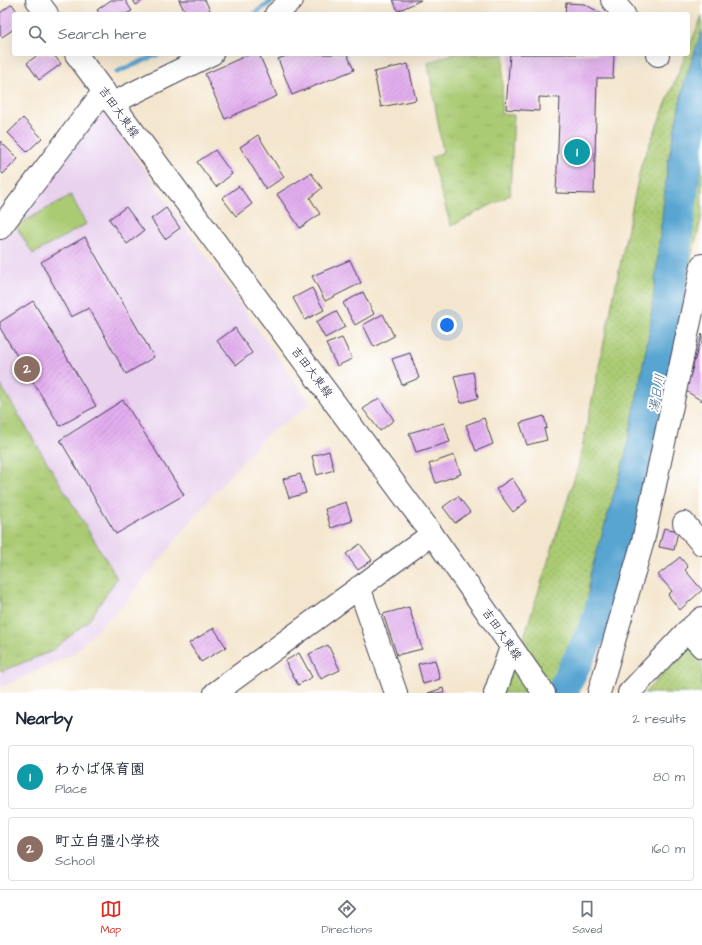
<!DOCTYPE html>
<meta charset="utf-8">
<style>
:root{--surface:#fff;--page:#f6f6f7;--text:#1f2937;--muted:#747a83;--line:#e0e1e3;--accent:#d93025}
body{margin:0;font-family:"Architects Daughter","Klee One",sans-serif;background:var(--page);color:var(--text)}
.you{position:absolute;left:447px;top:325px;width:14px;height:14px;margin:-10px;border:3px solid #fff;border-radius:50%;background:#1a73e8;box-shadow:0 0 0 6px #1a73e833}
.badge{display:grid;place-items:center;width:26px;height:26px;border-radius:50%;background:var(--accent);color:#fff;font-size:13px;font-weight:700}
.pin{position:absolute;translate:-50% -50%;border:2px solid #fff;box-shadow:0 1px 4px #0006}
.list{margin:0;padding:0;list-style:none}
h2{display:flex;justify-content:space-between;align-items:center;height:52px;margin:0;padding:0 16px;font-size:17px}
h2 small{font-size:13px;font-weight:400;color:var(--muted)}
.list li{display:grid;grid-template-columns:26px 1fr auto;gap:12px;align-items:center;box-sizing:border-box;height:64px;margin:0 8px 8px;padding:0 8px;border:1px solid var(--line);border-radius:4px}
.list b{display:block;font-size:15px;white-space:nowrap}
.list p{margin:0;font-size:13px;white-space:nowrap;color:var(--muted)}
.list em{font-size:13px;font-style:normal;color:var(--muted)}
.icon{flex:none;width:22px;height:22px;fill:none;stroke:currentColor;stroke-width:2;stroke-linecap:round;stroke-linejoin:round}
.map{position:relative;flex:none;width:702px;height:693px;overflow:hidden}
.search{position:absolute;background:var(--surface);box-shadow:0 4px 16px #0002;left:12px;right:12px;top:12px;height:44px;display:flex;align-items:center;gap:10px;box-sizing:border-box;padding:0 14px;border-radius:4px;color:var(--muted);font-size:15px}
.sheet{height:196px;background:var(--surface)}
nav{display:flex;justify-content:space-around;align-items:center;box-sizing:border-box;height:56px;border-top:1px solid var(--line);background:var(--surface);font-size:11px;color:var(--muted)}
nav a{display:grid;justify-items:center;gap:2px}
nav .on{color:var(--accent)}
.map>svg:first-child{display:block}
.built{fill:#e8d2ee}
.grass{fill:url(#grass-dots);stroke:#667657}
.park{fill:url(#park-tufts);stroke:#667657}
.pitch{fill:#aacb73;stroke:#667657}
.water{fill:url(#water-ripples);stroke:#3d6486}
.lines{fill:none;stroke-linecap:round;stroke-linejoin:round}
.stream{stroke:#58a5d1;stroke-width:5}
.river{stroke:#58a5d1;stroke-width:31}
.building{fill:url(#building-hatch)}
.minor-casing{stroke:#423f51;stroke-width:24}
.major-casing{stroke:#423f51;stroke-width:24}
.minor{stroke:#fff;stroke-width:22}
.major{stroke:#fff;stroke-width:22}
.labels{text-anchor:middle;stroke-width:4;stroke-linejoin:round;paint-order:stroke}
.street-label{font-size:12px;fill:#22223b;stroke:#fff}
.water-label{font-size:13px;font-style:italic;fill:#3a5d7e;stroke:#fff}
</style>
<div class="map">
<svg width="702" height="693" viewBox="0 0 702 693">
<defs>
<pattern id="grass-dots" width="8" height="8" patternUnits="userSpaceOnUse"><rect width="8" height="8" fill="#aacb73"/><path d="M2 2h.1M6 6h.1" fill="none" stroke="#92ae64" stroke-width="1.8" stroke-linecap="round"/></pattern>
<pattern id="park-tufts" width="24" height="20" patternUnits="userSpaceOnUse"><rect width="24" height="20" fill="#aacb73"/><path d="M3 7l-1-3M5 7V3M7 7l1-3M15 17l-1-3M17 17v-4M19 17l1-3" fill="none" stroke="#92ae64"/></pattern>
<pattern id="water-ripples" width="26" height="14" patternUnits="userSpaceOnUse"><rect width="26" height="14" fill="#58a5d1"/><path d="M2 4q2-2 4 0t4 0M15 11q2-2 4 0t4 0" fill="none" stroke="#4886ab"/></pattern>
<pattern id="building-hatch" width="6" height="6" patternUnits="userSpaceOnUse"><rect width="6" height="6" fill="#e2adee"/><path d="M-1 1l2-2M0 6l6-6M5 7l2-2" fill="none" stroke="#c295cd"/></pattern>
</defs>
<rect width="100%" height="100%" fill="#fff"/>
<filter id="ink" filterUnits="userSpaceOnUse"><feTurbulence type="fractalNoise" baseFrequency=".025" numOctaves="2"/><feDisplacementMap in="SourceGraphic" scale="8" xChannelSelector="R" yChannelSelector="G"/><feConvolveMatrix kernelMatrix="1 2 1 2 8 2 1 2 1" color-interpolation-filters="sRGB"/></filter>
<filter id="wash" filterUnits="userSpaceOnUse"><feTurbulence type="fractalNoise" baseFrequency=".012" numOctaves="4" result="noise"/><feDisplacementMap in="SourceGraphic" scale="16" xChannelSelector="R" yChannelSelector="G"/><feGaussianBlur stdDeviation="0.9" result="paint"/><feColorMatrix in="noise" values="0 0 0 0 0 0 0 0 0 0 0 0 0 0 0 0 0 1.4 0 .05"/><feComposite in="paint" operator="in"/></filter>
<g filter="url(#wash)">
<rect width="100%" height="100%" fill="#f4e6ce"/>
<path class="built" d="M 100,107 L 311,404 L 266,435 L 214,493 L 128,599 L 74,653 L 4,686 L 0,687 L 0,238 Z"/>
<path class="grass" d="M 702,16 L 702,216 L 579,693 L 499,693 L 523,640 L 578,467 L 641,165 L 686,54 L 688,54 L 688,50 Z
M 687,645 L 702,660 L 702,693 L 644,693 L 655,682 Z"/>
<path class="park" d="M 452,54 L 504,54 L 501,114 L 514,115 L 510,195 L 451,226 L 431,158 L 443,152 L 428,63 Z
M 0,384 L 117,578 L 89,620 L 52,651 L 2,671 L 0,670 Z"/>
<path class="pitch" d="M 71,195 L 86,224 L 33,254 L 16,226 Z"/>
<path class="water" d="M 702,30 L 702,75 L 691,114 L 669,263 L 663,351 L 627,517 L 587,642 L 586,617 L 590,574 L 625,457 L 650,328 L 668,161 L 684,83 Z"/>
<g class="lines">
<path class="stream" d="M 254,14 L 273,0
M 117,72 L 159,54"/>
<path class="river" d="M 561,693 L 594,628 L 615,561 L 642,459 L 656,396 L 668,311 L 689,140 L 702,81"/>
</g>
<g id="blocks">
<path class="building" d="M 111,0 L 125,0 L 132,11 L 126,14 L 100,14 L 97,10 Z
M 133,0 L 144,0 L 136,5 Z
M 179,0 L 205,0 L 211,12 L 208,14 L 186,14 Z
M 393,0 L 421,0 L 398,11 Z
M 566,3 L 584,4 L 603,14 L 565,14 Z
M 12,4 L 19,14 L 14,14 L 14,29 L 2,37 L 0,34 L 0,13 Z
M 39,54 L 53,54 L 61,64 L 39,80 L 27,63 Z
M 250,54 L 259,54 L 277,96 L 225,119 L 205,74 Z
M 291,54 L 347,54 L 354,70 L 292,95 L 278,59 Z
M 510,54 L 614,54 L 613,78 L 597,78 L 594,194 L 556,193 L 560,98 L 539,97 L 539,111 L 506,109 Z
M 408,64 L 416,100 L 381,107 L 374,72 Z
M 23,118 L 42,138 L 27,152 L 8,133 Z
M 258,135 L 284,177 L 266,189 L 240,147 Z
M 0,141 L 18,159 L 3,174 L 0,171 Z
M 215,150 L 232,174 L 216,187 L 197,162 Z
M 311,173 L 322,188 L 310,198 L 320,214 L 300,228 L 277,194 Z
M 239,186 L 252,204 L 236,216 L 222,198 Z
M 126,207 L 144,231 L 127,244 L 109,219 Z
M 166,208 L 180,228 L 165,239 L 151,219 Z
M 85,237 L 154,357 L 126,374 L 89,308 L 71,317 L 41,262 Z
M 350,260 L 361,283 L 325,301 L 312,276 Z
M 312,288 L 324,310 L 305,320 L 293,298 Z
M 363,292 L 374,314 L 355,325 L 343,303 Z
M 33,301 L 96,406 L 60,426 L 0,328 L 0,322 Z
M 336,311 L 345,327 L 325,338 L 316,322 Z
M 383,314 L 394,336 L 374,347 L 363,325 Z
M 235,328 L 252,353 L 236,365 L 217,341 Z
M 702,334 L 702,401 L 686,391 Z
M 342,338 L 352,359 L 337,366 L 326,344 Z
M 410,353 L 419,378 L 402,385 L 392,359 Z
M 473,372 L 478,398 L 461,403 L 454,376 Z
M 379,398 L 394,420 L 380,431 L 363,409 Z
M 123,400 L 184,495 L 116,534 L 60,440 Z
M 544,416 L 547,428 L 544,429 L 547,440 L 527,445 L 520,423 Z
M 484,418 L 493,444 L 476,451 L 466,425 Z
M 444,423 L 450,442 L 416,452 L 409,433 Z
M 329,451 L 334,470 L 317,475 L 312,456 Z
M 454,455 L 461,474 L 436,483 L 429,464 Z
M 300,474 L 306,493 L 289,498 L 283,479 Z
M 512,478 L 527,501 L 513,512 L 496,489 Z
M 458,496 L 470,512 L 455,523 L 443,507 Z
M 346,502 L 352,521 L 331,528 L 325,509 Z
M 664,528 L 678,531 L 674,550 L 659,547 Z
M 360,544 L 372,560 L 358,570 L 346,554 Z
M 680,557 L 688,567 L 685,570 L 702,590 L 680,610 L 668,595 L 672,591 L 658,575 Z
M 409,607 L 422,649 L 397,655 L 383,614 Z
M 214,628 L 226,647 L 201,662 L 189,643 Z
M 328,645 L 340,670 L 321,679 L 309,654 Z
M 299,653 L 312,677 L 298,685 L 285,661 Z
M 435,660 L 440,679 L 423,684 L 418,664 Z
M 443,688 L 444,693 L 428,693 Z"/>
</g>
</g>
<g filter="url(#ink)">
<use href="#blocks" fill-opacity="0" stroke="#423f51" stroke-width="1"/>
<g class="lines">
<defs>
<path id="minor" d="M 612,0 L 624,14
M 276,14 L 292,0
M 658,54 L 658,55
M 113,103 L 212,54
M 0,228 L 104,91
M 684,523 L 702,544
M 359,587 L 396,693
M 687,631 L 702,647
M 215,693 L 432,534
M 495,693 L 511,647
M 599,693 L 643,541 L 702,265
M 629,693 L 687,631 L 702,618"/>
<path id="major" d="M 37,0 L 47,14
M 76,54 L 432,534 L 544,693"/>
</defs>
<use href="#minor" class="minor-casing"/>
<use href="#major" class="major-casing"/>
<use href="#minor" class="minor"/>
<use href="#major" class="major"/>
</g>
</g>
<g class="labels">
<g class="street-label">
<text transform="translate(119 112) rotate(54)" y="4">吉田大東線</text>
<text transform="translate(312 372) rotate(53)" y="4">吉田大東線</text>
<text transform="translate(502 634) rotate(55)" y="4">吉田大東線</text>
</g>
<g class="water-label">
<text transform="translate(656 393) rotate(-80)" y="5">湯日川</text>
</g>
</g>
</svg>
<div class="you"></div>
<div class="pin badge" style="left:577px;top:152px;background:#0f9aa8">1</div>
<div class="pin badge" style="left:27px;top:369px;background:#8d6e63">2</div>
<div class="search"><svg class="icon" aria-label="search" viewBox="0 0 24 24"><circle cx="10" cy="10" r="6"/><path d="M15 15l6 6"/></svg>Search here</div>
</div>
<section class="sheet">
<h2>Nearby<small>2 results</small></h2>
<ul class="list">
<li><span class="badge" style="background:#0f9aa8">1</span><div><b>わかば保育園</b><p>Place</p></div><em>80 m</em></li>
<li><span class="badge" style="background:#8d6e63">2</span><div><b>町立自彊小学校</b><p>School</p></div><em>160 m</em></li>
</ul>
</section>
<nav>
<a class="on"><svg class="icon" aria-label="map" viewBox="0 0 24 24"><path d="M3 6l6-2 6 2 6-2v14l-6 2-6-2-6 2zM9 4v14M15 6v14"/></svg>Map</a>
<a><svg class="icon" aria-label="directions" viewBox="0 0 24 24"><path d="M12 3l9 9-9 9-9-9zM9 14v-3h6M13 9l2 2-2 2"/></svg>Directions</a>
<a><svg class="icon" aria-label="saved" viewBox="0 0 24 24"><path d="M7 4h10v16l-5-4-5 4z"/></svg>Saved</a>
</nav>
